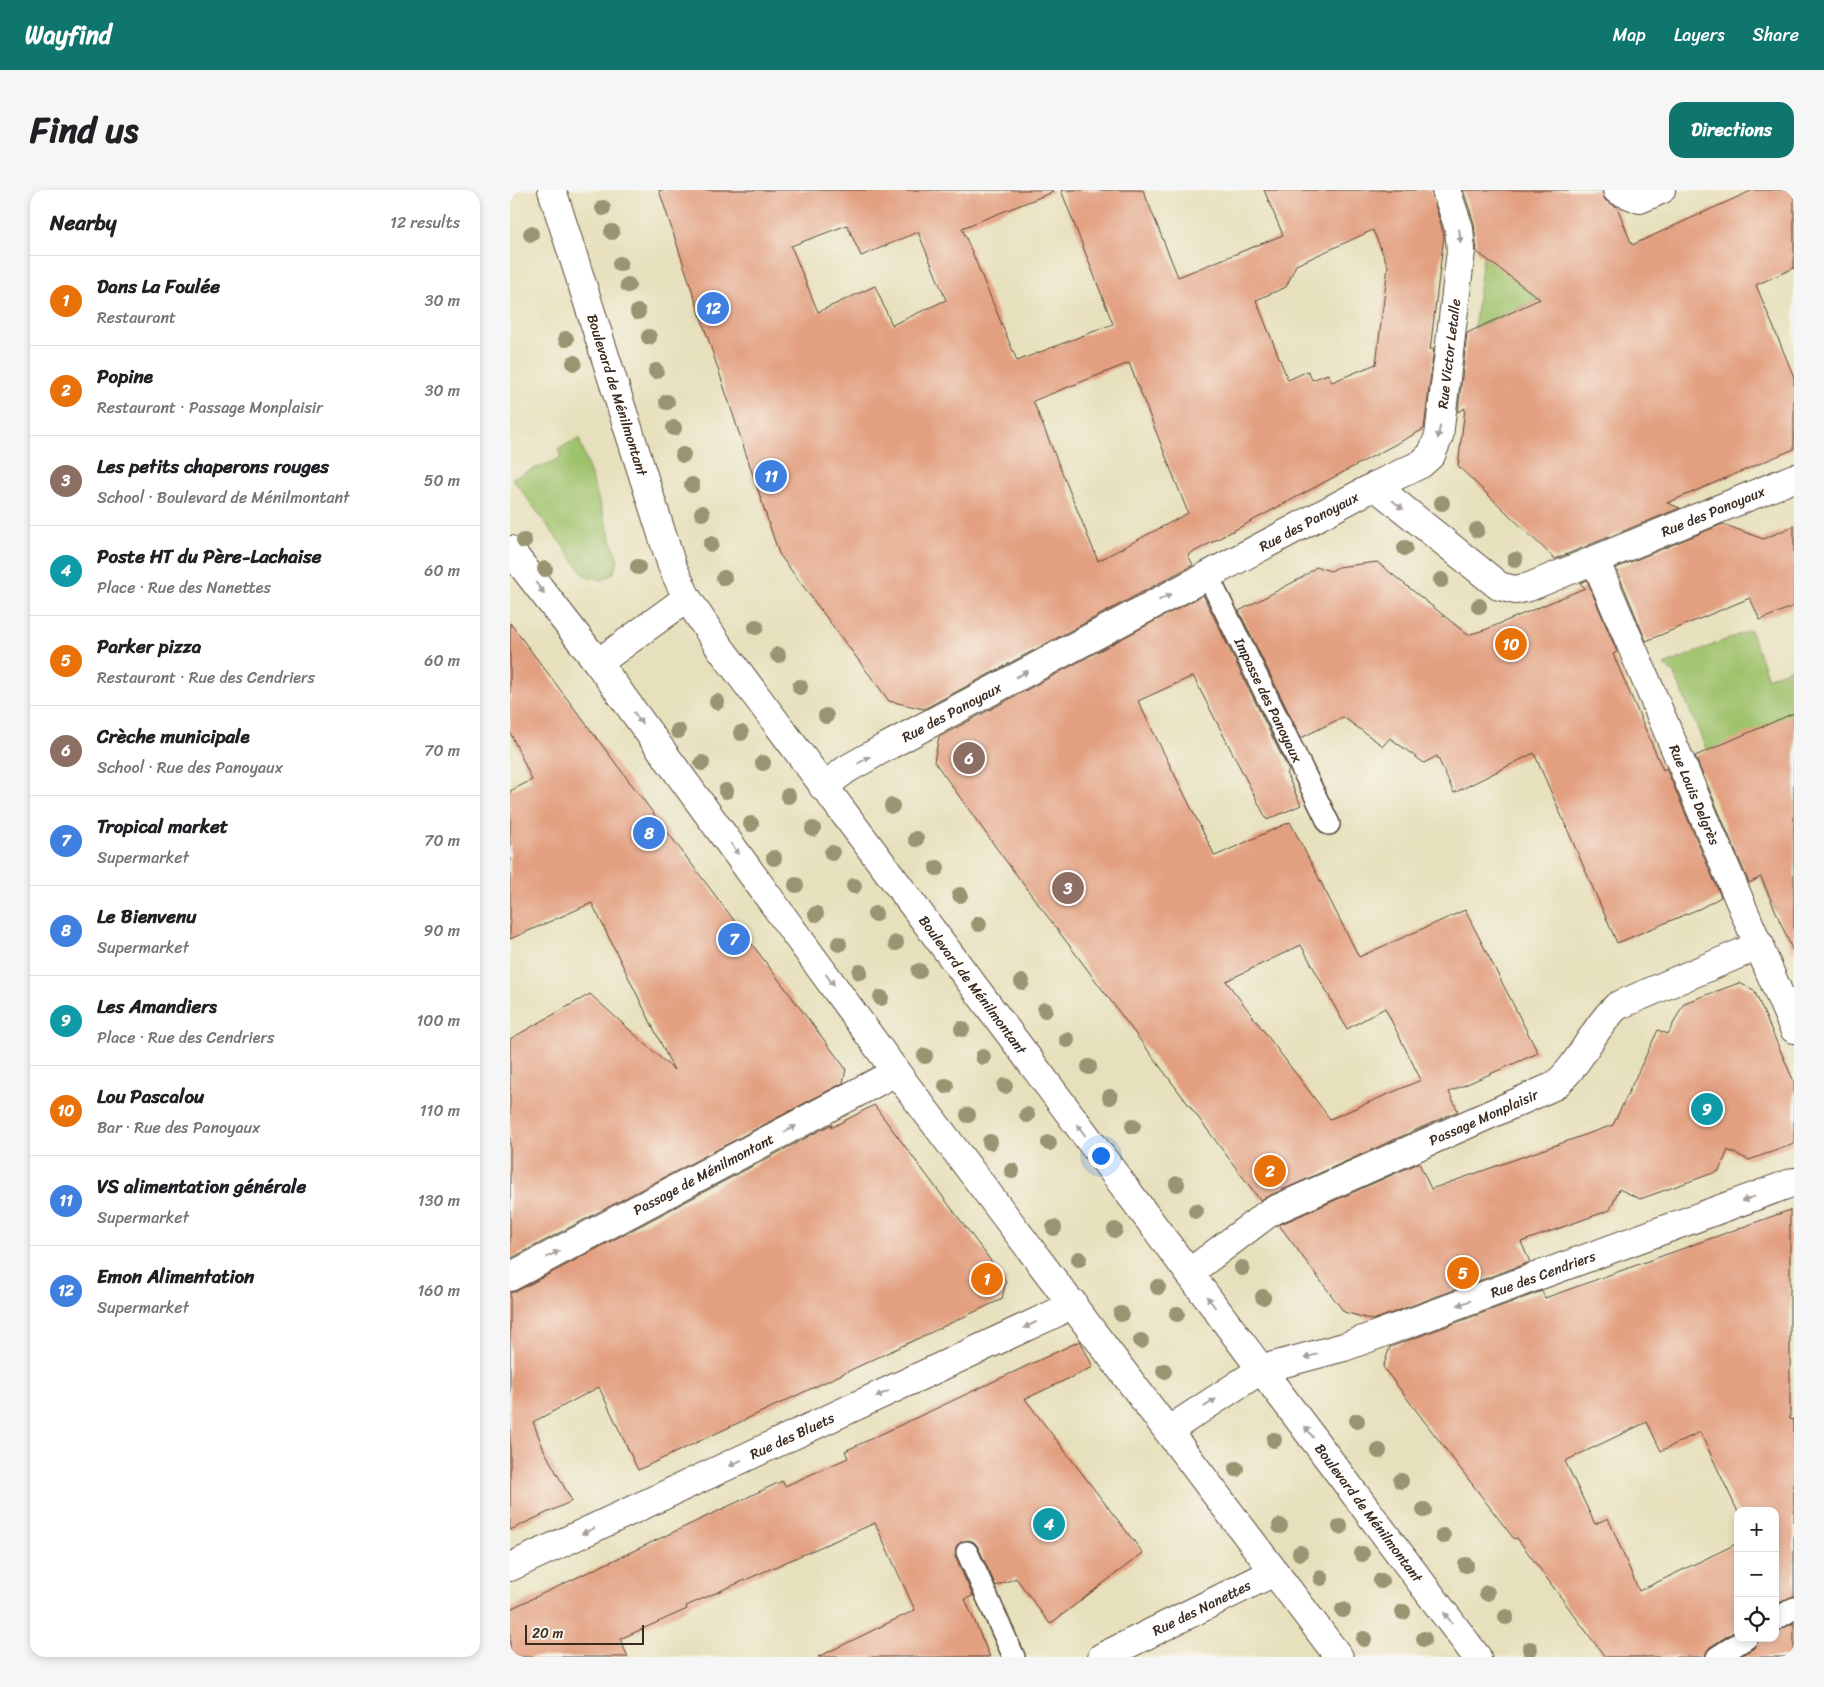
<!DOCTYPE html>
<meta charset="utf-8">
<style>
:root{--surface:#fff;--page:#f6f6f6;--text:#202124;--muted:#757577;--line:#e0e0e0;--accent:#0f766e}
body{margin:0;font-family:Sriracha,sans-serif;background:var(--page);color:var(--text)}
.controls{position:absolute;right:15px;bottom:15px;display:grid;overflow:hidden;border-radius:10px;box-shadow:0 2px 8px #0003}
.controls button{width:45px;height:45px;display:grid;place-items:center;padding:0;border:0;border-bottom:1px solid var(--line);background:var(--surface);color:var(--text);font:25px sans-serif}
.scale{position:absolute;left:15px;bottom:12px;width:119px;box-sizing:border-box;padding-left:5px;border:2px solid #3b2a1e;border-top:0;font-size:14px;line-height:18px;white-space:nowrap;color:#3b2a1e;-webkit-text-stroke:4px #f7f3e8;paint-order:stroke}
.you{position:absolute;left:590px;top:965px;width:18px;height:18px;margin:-12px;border:4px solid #fff;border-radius:50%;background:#1a73e8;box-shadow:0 0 0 8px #1a73e833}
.badge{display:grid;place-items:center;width:32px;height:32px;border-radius:50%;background:var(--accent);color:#fff;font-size:16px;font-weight:700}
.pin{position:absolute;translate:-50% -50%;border:2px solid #fff;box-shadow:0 1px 5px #0006}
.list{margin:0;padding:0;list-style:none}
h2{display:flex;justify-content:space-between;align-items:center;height:65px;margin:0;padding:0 20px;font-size:21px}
h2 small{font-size:16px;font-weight:400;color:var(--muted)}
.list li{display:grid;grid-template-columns:32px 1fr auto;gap:15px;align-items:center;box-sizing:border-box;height:90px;padding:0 20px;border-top:1px solid var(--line)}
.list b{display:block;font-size:19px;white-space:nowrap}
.list p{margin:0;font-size:16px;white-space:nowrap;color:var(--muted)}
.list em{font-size:16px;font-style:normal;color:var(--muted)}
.icon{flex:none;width:28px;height:28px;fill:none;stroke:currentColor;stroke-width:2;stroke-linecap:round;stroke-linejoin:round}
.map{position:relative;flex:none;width:1284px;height:1467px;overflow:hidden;border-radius:15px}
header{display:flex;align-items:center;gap:30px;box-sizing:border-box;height:70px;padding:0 25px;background:var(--accent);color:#fff}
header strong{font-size:24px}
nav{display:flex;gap:28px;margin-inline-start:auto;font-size:18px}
.intro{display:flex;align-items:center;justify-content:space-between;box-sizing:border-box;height:120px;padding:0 30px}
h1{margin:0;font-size:35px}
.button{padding:12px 22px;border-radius:15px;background:var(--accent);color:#fff;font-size:18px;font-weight:700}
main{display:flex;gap:30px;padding:0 30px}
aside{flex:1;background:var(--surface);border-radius:15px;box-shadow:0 2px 8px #0003}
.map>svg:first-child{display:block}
.green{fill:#9fc26c;stroke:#6d7645}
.building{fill:#e3a081;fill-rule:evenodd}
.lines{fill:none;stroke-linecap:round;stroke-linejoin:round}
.service-casing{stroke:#554536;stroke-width:24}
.pedestrian-casing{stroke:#554536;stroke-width:30}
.minor-casing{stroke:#554536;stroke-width:30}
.primary-casing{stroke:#554536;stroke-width:30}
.service{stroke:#fff;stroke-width:21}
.pedestrian{stroke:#fff;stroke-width:28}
.minor{stroke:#fff;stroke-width:28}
.primary{stroke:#fff;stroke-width:28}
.tree{fill:#999572}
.oneway{fill:#a79f9a}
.labels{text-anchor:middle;stroke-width:4;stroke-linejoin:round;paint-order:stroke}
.street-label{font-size:14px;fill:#3b2a1e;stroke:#f7f3e8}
</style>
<header>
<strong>Wayfind</strong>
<nav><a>Map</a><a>Layers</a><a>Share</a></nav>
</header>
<div class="intro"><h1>Find us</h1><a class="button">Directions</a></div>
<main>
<aside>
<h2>Nearby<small>12 results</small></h2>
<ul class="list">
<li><span class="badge" style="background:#e8710a">1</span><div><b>Dans La Foulée</b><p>Restaurant</p></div><em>30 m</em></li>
<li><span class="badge" style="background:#e8710a">2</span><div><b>Popine</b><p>Restaurant · Passage Monplaisir</p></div><em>30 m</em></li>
<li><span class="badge" style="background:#8d6e63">3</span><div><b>Les petits chaperons rouges</b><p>School · Boulevard de Ménilmontant</p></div><em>50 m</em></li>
<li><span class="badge" style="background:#0f9aa8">4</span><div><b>Poste HT du Père-Lachaise</b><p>Place · Rue des Nanettes</p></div><em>60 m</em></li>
<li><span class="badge" style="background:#e8710a">5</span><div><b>Parker pizza</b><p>Restaurant · Rue des Cendriers</p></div><em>60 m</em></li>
<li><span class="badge" style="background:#8d6e63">6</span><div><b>Crèche municipale</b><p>School · Rue des Panoyaux</p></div><em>70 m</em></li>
<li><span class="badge" style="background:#3f7fe0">7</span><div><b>Tropical market</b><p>Supermarket</p></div><em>70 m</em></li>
<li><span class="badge" style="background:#3f7fe0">8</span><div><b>Le Bienvenu</b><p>Supermarket</p></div><em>90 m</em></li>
<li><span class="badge" style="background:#0f9aa8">9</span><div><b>Les Amandiers</b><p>Place · Rue des Cendriers</p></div><em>100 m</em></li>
<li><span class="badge" style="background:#e8710a">10</span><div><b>Lou Pascalou</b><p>Bar · Rue des Panoyaux</p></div><em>110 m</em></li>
<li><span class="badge" style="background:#3f7fe0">11</span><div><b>VS alimentation générale</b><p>Supermarket</p></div><em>130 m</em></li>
<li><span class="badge" style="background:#3f7fe0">12</span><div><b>Emon Alimentation</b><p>Supermarket</p></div><em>160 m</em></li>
</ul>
</aside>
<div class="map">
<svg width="1284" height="1467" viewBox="0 0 1284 1467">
<rect width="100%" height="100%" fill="#f7f3e8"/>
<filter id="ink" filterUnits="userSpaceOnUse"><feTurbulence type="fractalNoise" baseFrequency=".02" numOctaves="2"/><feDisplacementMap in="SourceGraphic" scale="10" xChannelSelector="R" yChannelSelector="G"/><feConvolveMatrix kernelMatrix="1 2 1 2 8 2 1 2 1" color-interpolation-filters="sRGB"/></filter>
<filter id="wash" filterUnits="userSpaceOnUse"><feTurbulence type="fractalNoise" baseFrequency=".0096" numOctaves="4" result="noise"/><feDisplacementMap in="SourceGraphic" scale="20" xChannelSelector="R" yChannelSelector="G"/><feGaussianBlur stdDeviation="1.12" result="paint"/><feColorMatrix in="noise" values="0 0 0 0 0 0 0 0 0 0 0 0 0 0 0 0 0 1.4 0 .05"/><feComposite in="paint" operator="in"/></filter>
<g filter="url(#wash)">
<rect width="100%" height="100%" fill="#e7e0bc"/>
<path class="green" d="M 973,67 L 1106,73 L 964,139 Z
M 69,248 L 108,371 L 103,384 L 92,390 L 75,386 L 2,288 L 51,268 L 48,259 Z
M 1240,440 L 1258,488 L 1284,477 L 1284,713 L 1265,721 L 1164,483 L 1154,475 Z"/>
<g id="blocks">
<path class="building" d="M 149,0 L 542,0 L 543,2 L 452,38 L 507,171 L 603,134 L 551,0 L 633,0 L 668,87 L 773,45 L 754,0 L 921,0 L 934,46 L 920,160 L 924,158 L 914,239 L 678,365 L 683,375 L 414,519 L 379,511 L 269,364 ZM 337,35 L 351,66 L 408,42 L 436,110 L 382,135 L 365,96 L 308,122 L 281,56 ZM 863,40 L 878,76 L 866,174 L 822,192 L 818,184 L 802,190 L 798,181 L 778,190 L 746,110 L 776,97 L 786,75 ZM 619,173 L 678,323 L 588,371 L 523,211 Z
M 953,0 L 1092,0 L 1095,10 L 1107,17 L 1122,55 L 1243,0 L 1284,0 L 1284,78 L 1246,95 L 1284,187 L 1284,259 L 1157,313 L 1170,318 L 1045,369 L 948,276 L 955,218 L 948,222 L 957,143 L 1030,109 L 967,62 L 964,33 Z
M 1213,334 L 1253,349 L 1284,336 L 1284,416 L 1250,430 L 1240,408 L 1136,451 L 1106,378 Z
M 867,372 L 958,445 L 977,439 L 1075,398 L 1070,393 L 1077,390 L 1107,462 L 1103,464 L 1153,580 L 1156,578 L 1211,707 L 1191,718 L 1107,753 L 1024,563 L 944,603 L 927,566 L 914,573 L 880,548 L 873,556 L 833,527 L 791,548 L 729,421 L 793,387 L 806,377 L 821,381 L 828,377 Z
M 693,405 L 779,581 L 776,583 L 791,615 L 757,630 L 683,486 L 628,511 L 705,666 L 780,632 L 849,767 L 955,720 L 1028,863 L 939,902 L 948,921 L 750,1010 L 490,663 L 424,571 L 429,547 ZM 791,755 L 837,839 L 875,818 L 911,890 L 820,929 L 716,791 Z
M 0,433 L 336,879 L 333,893 L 0,1069 L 0,849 L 80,804 L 164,880 L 82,713 L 0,749 L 0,601 L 22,590 L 0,542 Z
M 1284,523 L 1284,764 L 1251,687 L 1239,693 L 1185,566 Z
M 1229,793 L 1244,800 L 1284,892 L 1284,954 L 1239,970 L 1218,960 L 1209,981 L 1130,1009 L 1109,999 L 1100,1020 L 1011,1052 L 1020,1072 L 863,1130 L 834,1122 L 769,1035 L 909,973 L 921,999 L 1103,935 L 1148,840 L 1158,844 L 1174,813 Z
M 364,915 L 496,1091 L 492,1109 L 128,1280 L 89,1197 L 23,1232 L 34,1260 L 62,1311 L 0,1340 L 0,1103 L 7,1101 L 322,934 L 321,938 Z
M 1280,1020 L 1280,1229 L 1284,1230 L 1284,1406 L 1265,1415 L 1265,1321 L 1228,1322 L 1190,1242 L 1151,1261 L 1137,1232 L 1055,1271 L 1085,1334 L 1098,1328 L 1129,1401 L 1228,1353 L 1228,1439 L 1200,1457 L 1195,1467 L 1095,1467 L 1007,1348 L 1004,1349 L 873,1177 L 880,1157 L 1032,1101 L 1035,1108 Z
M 570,1151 L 583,1177 L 515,1209 L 633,1363 L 540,1434 L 506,1388 L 486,1396 L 468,1357 L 464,1352 L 458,1350 L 447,1355 L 445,1367 L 463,1406 L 455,1409 L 480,1467 L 308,1467 L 405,1420 L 365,1333 L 176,1416 L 177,1419 L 110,1449 L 118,1467 L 0,1467 L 0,1419 L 272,1291 L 275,1296 L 338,1268 L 335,1261 Z
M 1284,1433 L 1284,1467 L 1230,1467 L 1244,1458 L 1249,1448 L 1265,1448 L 1265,1442 Z"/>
</g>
</g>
<g filter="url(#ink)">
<use href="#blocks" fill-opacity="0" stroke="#554536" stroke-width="1"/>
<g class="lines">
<defs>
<g id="service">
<path id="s1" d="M 697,384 L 819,634"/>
<path d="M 457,1362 L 504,1467"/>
<path d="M 1265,1430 L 1284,1418"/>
<path d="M 1207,1467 L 1237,1448"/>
</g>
<g id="pedestrian">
<path d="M 1107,0 L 1130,9 L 1151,0"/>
<path id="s2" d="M 865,296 L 911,274 L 921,265 L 929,246 L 951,61 L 949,38 L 936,0"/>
<path id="s3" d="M 1085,370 L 1284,839"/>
<path id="s4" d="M 679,1083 L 760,1022 L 1044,896 C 1071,874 1082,839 1107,816 L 1250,755"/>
</g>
<g id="minor">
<path d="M 88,473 L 177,408"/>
<path id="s5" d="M 313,597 L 337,579 L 376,557 L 865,296 L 989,396 L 1005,400 L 1019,397 L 1284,288"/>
<path id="s6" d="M 0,1087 L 386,882"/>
<path id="s7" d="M 659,1240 L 752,1179 L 834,1157 L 1284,992"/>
<path id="s8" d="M 0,1377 L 546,1123 L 563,1113"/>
<path id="s9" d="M 592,1467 L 764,1382"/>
</g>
<g id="primary">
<path id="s10" d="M 42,0 L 162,376 L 177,408 L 208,455 L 967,1467"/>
<path d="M 0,360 L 88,473 L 386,882 L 829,1467"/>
</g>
</defs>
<use href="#service" class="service-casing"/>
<use href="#pedestrian" class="pedestrian-casing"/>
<use href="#minor" class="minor-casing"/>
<use href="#primary" class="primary-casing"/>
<use href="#service" class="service"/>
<use href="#pedestrian" class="pedestrian"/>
<use href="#minor" class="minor"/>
<use href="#primary" class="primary"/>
</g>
<g class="tree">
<circle cx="93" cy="18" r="8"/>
<circle cx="102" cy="42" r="8"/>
<circle cx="21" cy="44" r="8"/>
<circle cx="110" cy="74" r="8"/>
<circle cx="118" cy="95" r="8"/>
<circle cx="128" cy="122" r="8"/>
<circle cx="139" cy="147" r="8"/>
<circle cx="56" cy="149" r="8"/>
<circle cx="64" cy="173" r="8"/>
<circle cx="146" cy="181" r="8"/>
<circle cx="157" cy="212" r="8"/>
<circle cx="164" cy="238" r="8"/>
<circle cx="173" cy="265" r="8"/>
<circle cx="182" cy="295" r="8"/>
<circle cx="932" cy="313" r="8"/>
<circle cx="192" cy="323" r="8"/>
<circle cx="967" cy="340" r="8"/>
<circle cx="14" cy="351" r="8"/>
<circle cx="201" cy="354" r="8"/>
<circle cx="895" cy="358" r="8"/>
<circle cx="1005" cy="370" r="8"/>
<circle cx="128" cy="377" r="8"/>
<circle cx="35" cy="379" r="8"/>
<circle cx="214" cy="388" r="8"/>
<circle cx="931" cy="390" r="8"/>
<circle cx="969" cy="416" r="8"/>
<circle cx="246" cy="437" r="8"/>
<circle cx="268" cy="465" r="8"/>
<circle cx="290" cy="497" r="8"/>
<circle cx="207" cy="512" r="8"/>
<circle cx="316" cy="526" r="8"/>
<circle cx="168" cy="541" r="8"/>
<circle cx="231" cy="543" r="8"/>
<circle cx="192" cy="573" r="8"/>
<circle cx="253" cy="573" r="8"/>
<circle cx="216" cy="601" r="8"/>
<circle cx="278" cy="606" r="8"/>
<circle cx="382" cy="616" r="8"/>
<circle cx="241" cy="634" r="8"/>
<circle cx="303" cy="639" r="8"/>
<circle cx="406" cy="649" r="8"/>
<circle cx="322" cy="663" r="8"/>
<circle cx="264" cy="668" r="8"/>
<circle cx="427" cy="678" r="8"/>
<circle cx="286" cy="695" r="8"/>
<circle cx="344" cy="696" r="8"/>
<circle cx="450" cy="705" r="8"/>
<circle cx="306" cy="724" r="8"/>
<circle cx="365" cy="724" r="8"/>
<circle cx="469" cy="734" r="8"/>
<circle cx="386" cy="753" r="8"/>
<circle cx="329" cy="754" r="8"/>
<circle cx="409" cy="781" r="8"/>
<circle cx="350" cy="782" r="8"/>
<circle cx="512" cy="792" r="8"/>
<circle cx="371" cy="808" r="8"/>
<circle cx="535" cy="820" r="8"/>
<circle cx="452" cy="839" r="8"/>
<circle cx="557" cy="850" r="8"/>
<circle cx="415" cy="866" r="8"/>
<circle cx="473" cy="867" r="8"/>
<circle cx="579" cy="877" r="8"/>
<circle cx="436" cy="896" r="8"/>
<circle cx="495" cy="896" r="8"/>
<circle cx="600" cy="907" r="8"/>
<circle cx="458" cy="925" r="8"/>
<circle cx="517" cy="925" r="8"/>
<circle cx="623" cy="936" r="8"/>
<circle cx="480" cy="952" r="8"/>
<circle cx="539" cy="953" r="8"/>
<circle cx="502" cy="981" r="8"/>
<circle cx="667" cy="994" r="8"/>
<circle cx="686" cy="1021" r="8"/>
<circle cx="544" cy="1038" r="8"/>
<circle cx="605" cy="1040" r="8"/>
<circle cx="569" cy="1069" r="8"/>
<circle cx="732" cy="1078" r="8"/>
<circle cx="648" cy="1097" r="8"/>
<circle cx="753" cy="1107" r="8"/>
<circle cx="611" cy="1124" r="8"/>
<circle cx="667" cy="1124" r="8"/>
<circle cx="631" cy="1151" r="8"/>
<circle cx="654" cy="1181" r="8"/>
<circle cx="847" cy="1231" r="8"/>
<circle cx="764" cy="1250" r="8"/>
<circle cx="869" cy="1261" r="8"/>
<circle cx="726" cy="1279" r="8"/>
<circle cx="891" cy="1291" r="8"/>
<circle cx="914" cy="1320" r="8"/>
<circle cx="770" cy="1336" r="8"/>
<circle cx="830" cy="1337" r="8"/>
<circle cx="933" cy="1346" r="8"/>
<circle cx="790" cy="1363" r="8"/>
<circle cx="852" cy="1364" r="8"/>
<circle cx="956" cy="1375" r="8"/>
<circle cx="811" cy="1388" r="8"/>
<circle cx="871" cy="1391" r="8"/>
<circle cx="977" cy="1403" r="8"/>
<circle cx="833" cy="1420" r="8"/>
<circle cx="893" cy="1422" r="8"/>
<circle cx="996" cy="1427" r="8"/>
<circle cx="854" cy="1449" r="8"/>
<circle cx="914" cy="1449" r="8"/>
<circle cx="1020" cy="1459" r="8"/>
</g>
<defs><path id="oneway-solid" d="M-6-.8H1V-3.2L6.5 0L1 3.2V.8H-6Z" transform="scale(1.25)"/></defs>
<g class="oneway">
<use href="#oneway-solid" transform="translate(950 46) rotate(84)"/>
<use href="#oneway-solid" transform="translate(929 242) rotate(100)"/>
<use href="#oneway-solid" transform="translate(888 315) rotate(39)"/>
<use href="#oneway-solid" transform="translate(30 398) rotate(52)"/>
<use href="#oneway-solid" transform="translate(655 407) rotate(-28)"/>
<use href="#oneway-solid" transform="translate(512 484) rotate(-28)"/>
<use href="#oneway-solid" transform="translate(128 528) rotate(54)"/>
<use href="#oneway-solid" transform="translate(354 570) rotate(-30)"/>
<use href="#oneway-solid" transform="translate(225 659) rotate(54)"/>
<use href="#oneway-solid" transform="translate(320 790) rotate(54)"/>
<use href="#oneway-solid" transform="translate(280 939) rotate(-28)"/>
<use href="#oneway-solid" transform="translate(571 940) rotate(-127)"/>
<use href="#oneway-solid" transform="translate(1238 1009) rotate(160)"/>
<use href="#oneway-solid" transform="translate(43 1064) rotate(-28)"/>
<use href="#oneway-solid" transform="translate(701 1112) rotate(-127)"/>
<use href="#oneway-solid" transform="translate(954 1113) rotate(160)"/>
<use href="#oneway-solid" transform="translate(520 1135) rotate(155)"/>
<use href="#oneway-solid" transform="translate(801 1166) rotate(164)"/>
<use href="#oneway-solid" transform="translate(372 1204) rotate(155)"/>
<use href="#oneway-solid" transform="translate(700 1213) rotate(-33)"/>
<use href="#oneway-solid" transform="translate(799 1242) rotate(-127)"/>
<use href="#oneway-solid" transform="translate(225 1273) rotate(155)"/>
<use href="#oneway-solid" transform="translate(78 1341) rotate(155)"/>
<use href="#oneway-solid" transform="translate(938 1428) rotate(-127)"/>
</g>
</g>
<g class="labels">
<g class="street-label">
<text dy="5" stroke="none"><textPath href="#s2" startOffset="168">Rue Victor Letalle</textPath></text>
<text dy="5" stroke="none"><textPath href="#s10" startOffset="215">Boulevard de Ménilmontant</textPath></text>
<text dy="5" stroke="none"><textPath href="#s5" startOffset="1018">Rue des Panoyaux</textPath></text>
<text dy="5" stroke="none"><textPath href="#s5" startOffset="554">Rue des Panoyaux</textPath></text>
<text dy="5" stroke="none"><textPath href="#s1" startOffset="140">Impasse des Panoyaux</textPath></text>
<text dy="5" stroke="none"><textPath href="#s5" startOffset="149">Rue des Panoyaux</textPath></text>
<text dy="5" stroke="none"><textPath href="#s3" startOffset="255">Rue Louis Delgrès</textPath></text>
<text dy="5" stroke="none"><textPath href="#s10" startOffset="911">Boulevard de Ménilmontant</textPath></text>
<text dy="5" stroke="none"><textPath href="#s4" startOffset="335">Passage Monplaisir</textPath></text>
<text dy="5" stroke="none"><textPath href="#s6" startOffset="219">Passage de Ménilmontant</textPath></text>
<text dy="5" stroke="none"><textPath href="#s7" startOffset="408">Rue des Cendriers</textPath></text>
<text dy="5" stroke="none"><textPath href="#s8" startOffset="311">Rue des Bluets</textPath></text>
<text dy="5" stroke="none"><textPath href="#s10" startOffset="1571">Boulevard de Ménilmontant</textPath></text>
<text dy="5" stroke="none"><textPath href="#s9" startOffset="111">Rue des Nanettes</textPath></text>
</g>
</g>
</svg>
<div class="controls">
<button>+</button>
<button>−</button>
<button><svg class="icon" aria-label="locate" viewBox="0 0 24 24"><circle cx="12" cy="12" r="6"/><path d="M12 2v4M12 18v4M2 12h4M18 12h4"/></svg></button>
</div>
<div class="scale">20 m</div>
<div class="you"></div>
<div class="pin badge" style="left:477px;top:1089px;background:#e8710a">1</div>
<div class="pin badge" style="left:760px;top:981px;background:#e8710a">2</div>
<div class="pin badge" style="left:558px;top:698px;background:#8d6e63">3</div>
<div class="pin badge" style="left:539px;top:1334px;background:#0f9aa8">4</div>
<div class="pin badge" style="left:953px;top:1083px;background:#e8710a">5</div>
<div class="pin badge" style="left:459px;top:568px;background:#8d6e63">6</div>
<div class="pin badge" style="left:224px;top:749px;background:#3f7fe0">7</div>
<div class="pin badge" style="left:139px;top:643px;background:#3f7fe0">8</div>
<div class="pin badge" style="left:1197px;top:919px;background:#0f9aa8">9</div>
<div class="pin badge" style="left:1001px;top:454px;background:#e8710a">10</div>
<div class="pin badge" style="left:261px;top:286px;background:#3f7fe0">11</div>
<div class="pin badge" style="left:203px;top:118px;background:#3f7fe0">12</div>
</div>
</main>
